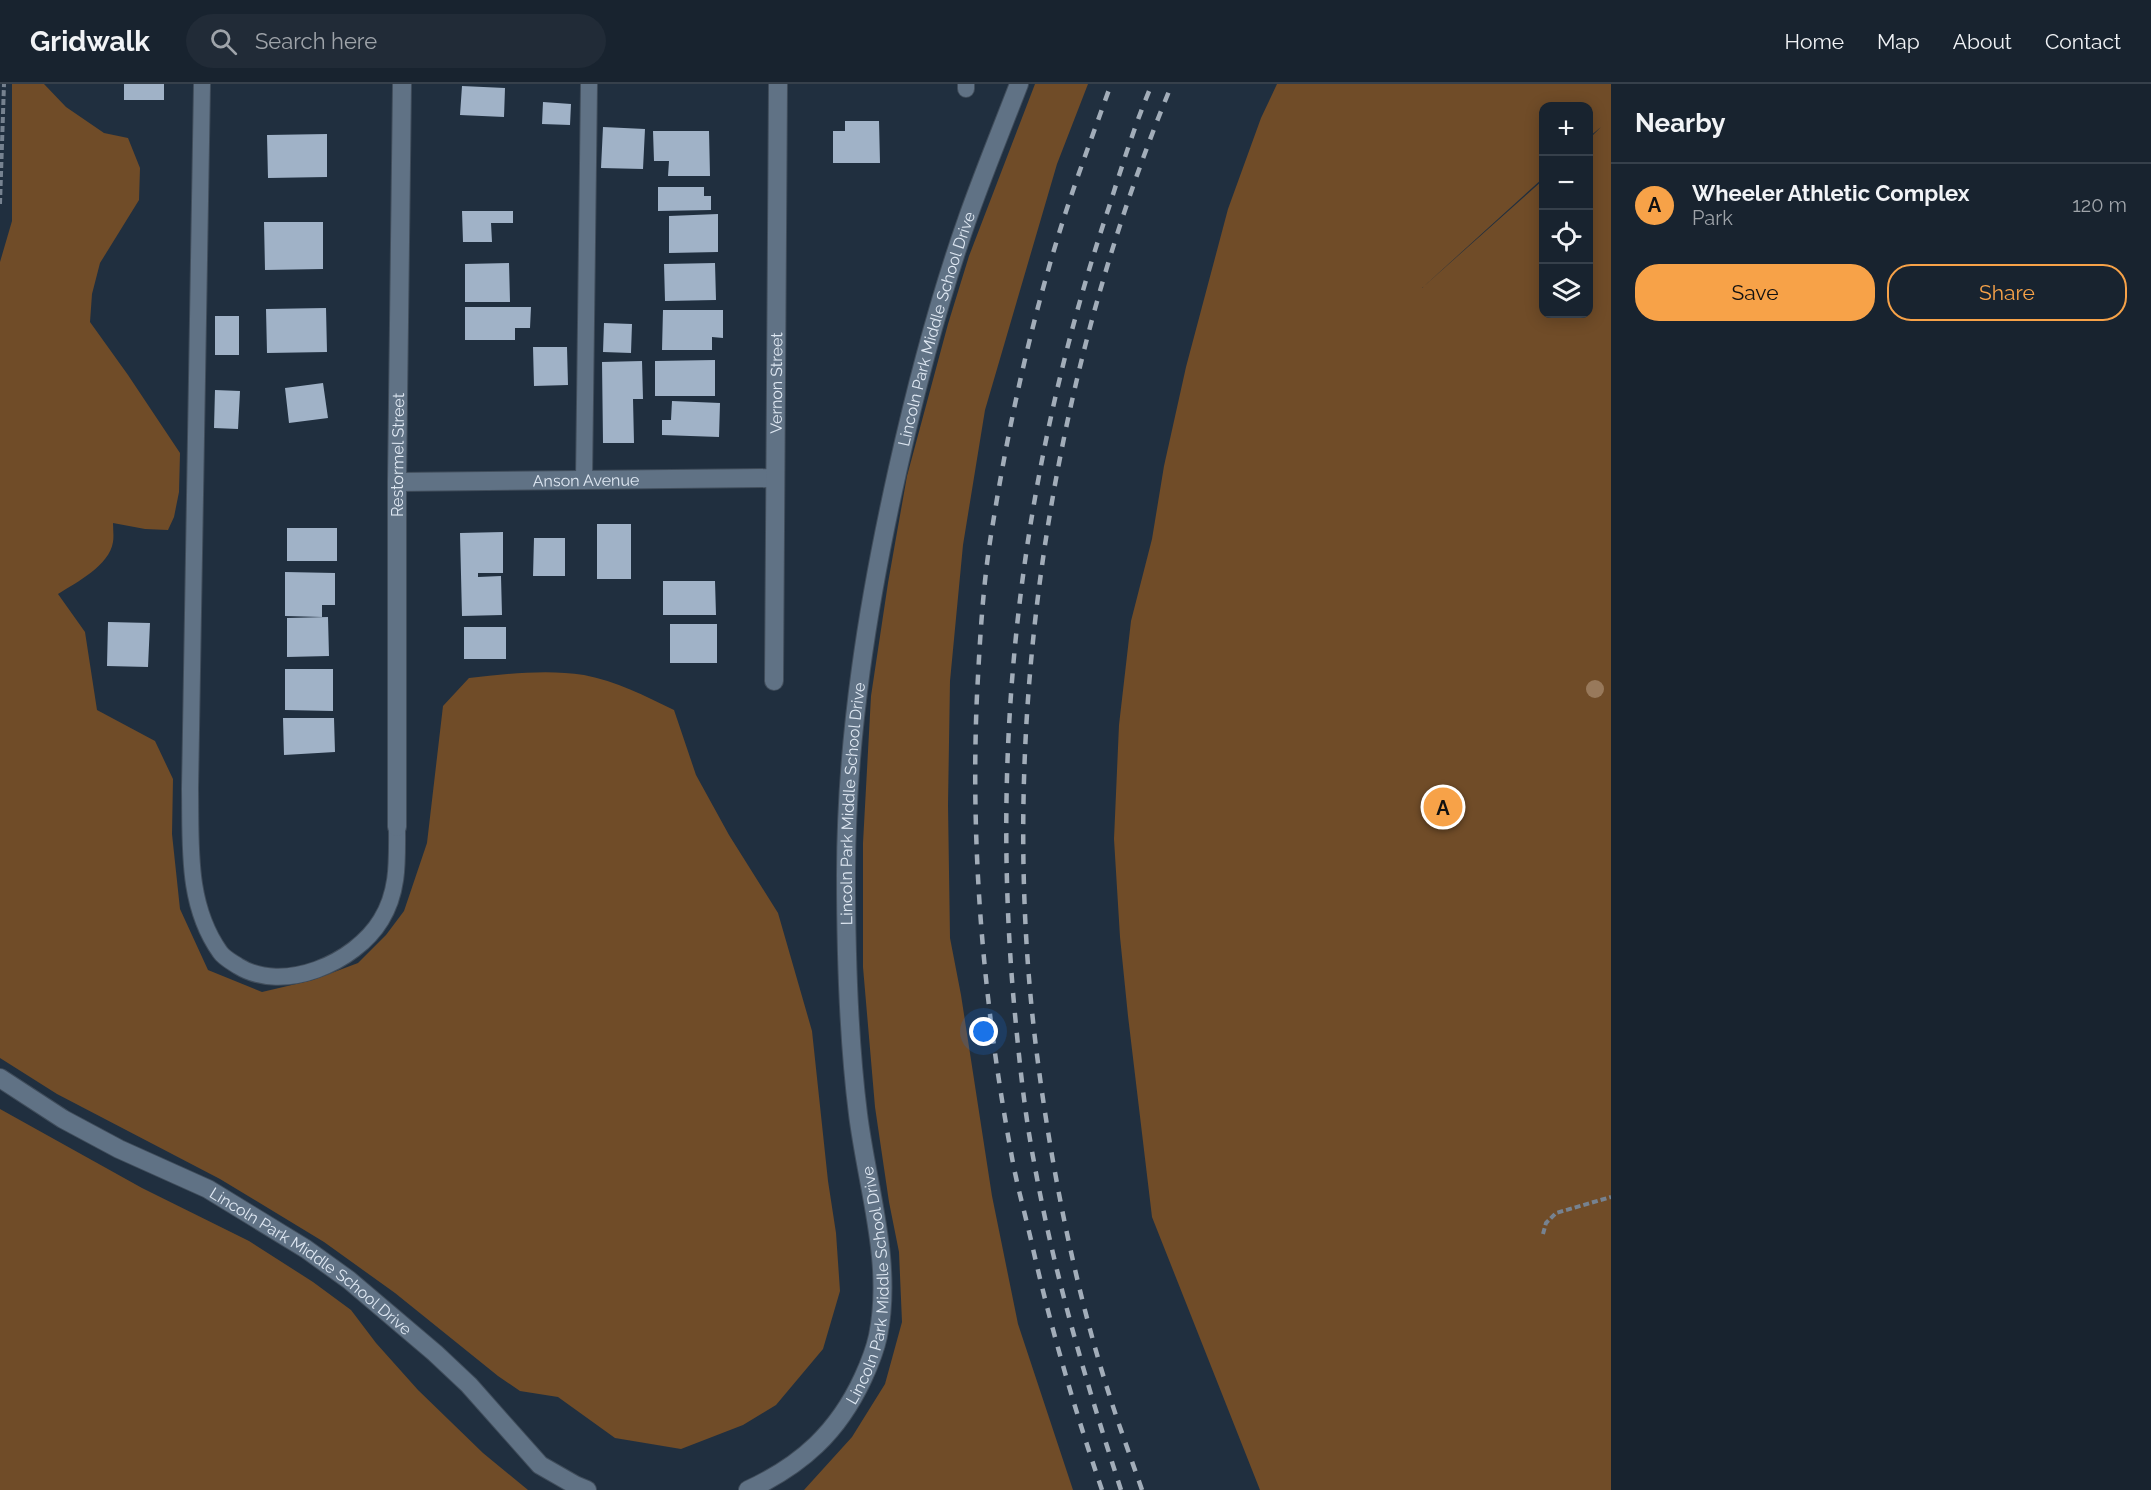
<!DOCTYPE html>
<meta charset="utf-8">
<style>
:root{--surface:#18232f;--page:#212b37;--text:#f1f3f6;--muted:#9fa4aa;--line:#36404b;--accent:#f7a248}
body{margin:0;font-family:Raleway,sans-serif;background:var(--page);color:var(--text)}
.controls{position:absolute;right:18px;top:18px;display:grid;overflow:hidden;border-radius:12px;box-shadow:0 3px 15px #0003}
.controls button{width:54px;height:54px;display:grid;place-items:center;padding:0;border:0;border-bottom:2px solid var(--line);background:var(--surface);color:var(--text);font:30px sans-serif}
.you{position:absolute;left:984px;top:948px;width:21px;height:21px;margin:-15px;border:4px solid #fff;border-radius:50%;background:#1a73e8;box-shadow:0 0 0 9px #1a73e833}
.badge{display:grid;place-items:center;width:39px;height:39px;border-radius:50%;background:var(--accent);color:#111;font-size:20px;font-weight:700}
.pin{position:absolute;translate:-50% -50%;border:3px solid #fff;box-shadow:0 2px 6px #0006}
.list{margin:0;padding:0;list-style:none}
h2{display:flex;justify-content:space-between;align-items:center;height:78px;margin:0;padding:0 24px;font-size:26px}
h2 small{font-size:20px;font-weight:400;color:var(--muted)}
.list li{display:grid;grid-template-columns:39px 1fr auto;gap:18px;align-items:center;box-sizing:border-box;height:84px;padding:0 24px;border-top:2px solid var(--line)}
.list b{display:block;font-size:22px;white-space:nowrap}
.list p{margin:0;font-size:20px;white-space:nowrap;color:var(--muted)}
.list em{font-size:20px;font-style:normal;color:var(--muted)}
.actions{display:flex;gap:12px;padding:18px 24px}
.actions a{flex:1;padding:14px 0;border:2px solid var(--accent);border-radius:24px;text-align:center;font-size:21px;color:var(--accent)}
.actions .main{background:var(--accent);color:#111}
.icon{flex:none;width:33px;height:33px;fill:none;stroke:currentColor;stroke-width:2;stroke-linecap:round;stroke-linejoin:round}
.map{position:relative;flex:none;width:1611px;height:1406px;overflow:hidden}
header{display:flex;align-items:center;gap:36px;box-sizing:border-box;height:84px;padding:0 30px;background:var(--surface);border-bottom:2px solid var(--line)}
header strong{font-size:28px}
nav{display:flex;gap:33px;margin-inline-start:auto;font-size:21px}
.search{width:420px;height:54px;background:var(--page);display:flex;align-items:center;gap:15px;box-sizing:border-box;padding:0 21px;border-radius:33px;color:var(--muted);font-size:22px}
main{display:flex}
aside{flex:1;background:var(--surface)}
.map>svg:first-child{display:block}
.green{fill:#704c28;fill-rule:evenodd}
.building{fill:#a0b2c7}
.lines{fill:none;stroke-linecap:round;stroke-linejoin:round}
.lane-casing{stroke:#404d5b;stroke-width:18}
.street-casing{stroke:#404d5b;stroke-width:20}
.path{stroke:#768290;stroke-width:4;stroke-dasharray:6 3;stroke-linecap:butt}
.lane{stroke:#607285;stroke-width:16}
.street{stroke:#607285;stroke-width:18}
.rail{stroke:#a2adb9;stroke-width:4.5;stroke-dasharray:10 10;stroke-linecap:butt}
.tree{fill:#98795b}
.labels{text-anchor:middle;stroke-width:6;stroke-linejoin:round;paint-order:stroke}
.street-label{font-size:16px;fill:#dfe8f3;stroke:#202f3f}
</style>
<header>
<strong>Gridwalk</strong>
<div class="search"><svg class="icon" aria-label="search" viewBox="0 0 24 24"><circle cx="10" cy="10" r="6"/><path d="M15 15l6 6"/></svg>Search here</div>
<nav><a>Home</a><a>Map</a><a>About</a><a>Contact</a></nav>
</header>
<main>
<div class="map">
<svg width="1611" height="1406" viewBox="0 0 1611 1406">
<rect width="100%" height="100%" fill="#202f3f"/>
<path class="green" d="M 12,0 L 44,0 L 66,23 L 104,49 L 128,54 L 140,84 L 139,116 L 100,179 L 92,210 L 90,238 L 128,291 L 180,369 L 179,408 L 174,433 L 168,446 L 145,445 L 113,439 C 113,445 114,452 113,458 C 109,482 77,498 58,510 L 85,548 L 97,626 L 155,657 L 173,695 L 172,750 L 180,825 L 208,886 L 262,908 L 313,896 L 358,879 L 386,851 L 404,827 L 427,759 L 443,622 L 469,594 C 506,590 546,585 584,591 C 616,597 645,612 674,626 L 696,691 L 729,751 L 778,829 L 812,947 L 828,1097 L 836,1149 L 840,1207 L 823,1265 L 776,1321 L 743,1341 L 681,1365 L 615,1354 L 558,1313 L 520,1307 L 498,1292 L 395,1209 L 324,1158 L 220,1095 L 57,1010 L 0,974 L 0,178 L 12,137 Z
M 1035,0 L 1088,0 L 1057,80 L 985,326 L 963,461 L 950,597 L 948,721 L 950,854 L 961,911 L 992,1112 L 1018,1240 L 1073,1406 L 804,1406 L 852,1353 L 885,1300 L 902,1238 L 899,1168 L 889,1118 L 875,1023 L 863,883 L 863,759 L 871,612 L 888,499 L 907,392 L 948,240 L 969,172 Z
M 1277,0 L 1611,0 L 1611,1406 L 1260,1406 L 1152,1133 L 1128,932 L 1120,853 L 1114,755 L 1119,641 L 1131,537 L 1152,455 L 1164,382 L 1186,283 L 1228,125 L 1261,34 ZM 1544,22 L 1588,22 L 1589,53 L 1601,43 L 1589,55 L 1588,230 L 1544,230 L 1543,96 L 1422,204 L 1543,94 Z
M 0,1025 L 142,1104 L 249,1157 L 313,1198 L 351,1226 L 376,1259 L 418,1306 L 483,1369 L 528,1406 L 0,1406 Z"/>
<path class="building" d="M 124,0 L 164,0 L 164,16 L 124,16 Z
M 462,2 L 505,4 L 504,33 L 460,31 Z
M 543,18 L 571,20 L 570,41 L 542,40 Z
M 845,37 L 879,37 L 880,79 L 833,79 L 833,47 L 845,47 Z
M 603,43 L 645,45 L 643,85 L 601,84 Z
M 653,47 L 709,47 L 710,92 L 668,92 L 669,77 L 654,77 Z
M 327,50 L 327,93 L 268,94 L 267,51 Z
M 658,103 L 704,103 L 704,112 L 711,112 L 711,126 L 658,127 Z
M 462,127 L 513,127 L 513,139 L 491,139 L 492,158 L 463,158 Z
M 718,130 L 718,168 L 669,169 L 669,132 Z
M 264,138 L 323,138 L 323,185 L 265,186 Z
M 509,179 L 510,218 L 465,218 L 465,180 Z
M 715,179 L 716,216 L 665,217 L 664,180 Z
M 465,223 L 531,223 L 530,244 L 515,244 L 515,256 L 465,256 Z
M 326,224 L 327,268 L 267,269 L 266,225 Z
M 663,226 L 723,226 L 723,254 L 712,253 L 712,266 L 662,266 Z
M 215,232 L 239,232 L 239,271 L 215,271 Z
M 604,239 L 632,240 L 631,269 L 603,268 Z
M 533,263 L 567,263 L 568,301 L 534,302 Z
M 715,276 L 715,312 L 655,312 L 655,277 Z
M 642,277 L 643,315 L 633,315 L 634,359 L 603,359 L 602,278 Z
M 323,299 L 328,334 L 289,339 L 285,304 Z
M 215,306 L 240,307 L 238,345 L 214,344 Z
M 672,317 L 720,319 L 719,353 L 662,351 L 662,336 L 671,336 Z
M 597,440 L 631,440 L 631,495 L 597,495 Z
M 287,444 L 337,444 L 337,477 L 287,477 Z
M 503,448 L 503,489 L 478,489 L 478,493 L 501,492 L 502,531 L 462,532 L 460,449 Z
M 534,454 L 565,454 L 565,492 L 533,492 Z
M 285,488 L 335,489 L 335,521 L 322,521 L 322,533 L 285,532 Z
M 663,497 L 715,497 L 716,531 L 663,531 Z
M 328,533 L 329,572 L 287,573 L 287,534 Z
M 108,538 L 150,539 L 148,583 L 107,582 Z
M 670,540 L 717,540 L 717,579 L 670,579 Z
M 464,543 L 506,543 L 506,575 L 464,575 Z
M 285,585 L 333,585 L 333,627 L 285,626 Z
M 283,634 L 334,634 L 335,668 L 284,671 Z"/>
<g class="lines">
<defs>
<path id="lane" d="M 202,0 L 190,705 C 191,761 186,820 220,868 C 224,874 232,878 238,882 C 283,910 355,879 381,836 C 399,807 397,776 397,743
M 966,5 L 966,0
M 584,397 L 589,0"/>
<g id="street">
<path id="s1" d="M 397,398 L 775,394"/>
<path id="s2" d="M 774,597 L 778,0"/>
<path id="s3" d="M 397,743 L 397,398 L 402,0"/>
<path id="s4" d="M 0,994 L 63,1035 L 119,1065 L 208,1105 L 306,1165 L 349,1196 L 435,1269 L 469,1301 L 540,1381 L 575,1401 L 587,1406"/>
<path id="s5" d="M 748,1406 C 802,1381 838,1348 863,1294 C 869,1281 875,1266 878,1252 C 893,1178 867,1103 858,1030 C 848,951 846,870 846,791 C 846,654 868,518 898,384 C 917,299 939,215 968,133 C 984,88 1002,44 1019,0"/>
</g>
</defs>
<use href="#lane" class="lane-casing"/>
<use href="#street" class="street-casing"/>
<path class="path" d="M 0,120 L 4,0
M 1543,1150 L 1546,1139 L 1556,1129 L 1611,1113"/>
<use href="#lane" class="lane"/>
<use href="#street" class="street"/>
<path class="rail" d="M 1102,1406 C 1074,1324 1050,1241 1031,1156 C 1025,1130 1018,1105 1013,1079 C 984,925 970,767 977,611 C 980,554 983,496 993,439 C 1009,339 1031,239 1061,143 C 1076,95 1094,48 1111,0
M 1121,1406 C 1086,1298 1054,1190 1034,1078 C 1024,1026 1019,973 1014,920 C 990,647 1022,383 1109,123 C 1122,82 1135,40 1152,0
M 1142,1406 C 1131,1374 1119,1342 1109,1310 C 1075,1204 1051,1082 1037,971 C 996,650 1048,299 1172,0"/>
</g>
<circle class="tree" cx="1595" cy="605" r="9"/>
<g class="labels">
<g class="street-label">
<text dy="6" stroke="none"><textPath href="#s5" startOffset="1228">Lincoln Park Middle School Drive</textPath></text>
<text dy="6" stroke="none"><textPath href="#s2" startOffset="298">Vernon Street</textPath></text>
<text dy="6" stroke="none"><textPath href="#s3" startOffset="372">Restormel Street</textPath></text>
<text dy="6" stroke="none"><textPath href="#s1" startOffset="189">Anson Avenue</textPath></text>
<text dy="6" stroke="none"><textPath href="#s5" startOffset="744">Lincoln Park Middle School Drive</textPath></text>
<text dy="6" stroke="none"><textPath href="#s4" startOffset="362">Lincoln Park Middle School Drive</textPath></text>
<text dy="6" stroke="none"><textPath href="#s5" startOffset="258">Lincoln Park Middle School Drive</textPath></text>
</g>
</g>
</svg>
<div class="controls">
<button>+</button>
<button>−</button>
<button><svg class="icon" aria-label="locate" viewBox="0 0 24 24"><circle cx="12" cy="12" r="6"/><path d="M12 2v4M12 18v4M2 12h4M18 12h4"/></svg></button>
<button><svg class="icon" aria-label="layers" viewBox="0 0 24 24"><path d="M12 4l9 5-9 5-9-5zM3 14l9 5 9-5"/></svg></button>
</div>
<div class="you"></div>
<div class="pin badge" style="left:1443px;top:723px">A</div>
</div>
<aside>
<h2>Nearby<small></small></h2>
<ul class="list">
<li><span class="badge">A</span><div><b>Wheeler Athletic Complex</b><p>Park</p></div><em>120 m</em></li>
</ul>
<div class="actions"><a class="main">Save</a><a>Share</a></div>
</aside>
</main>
